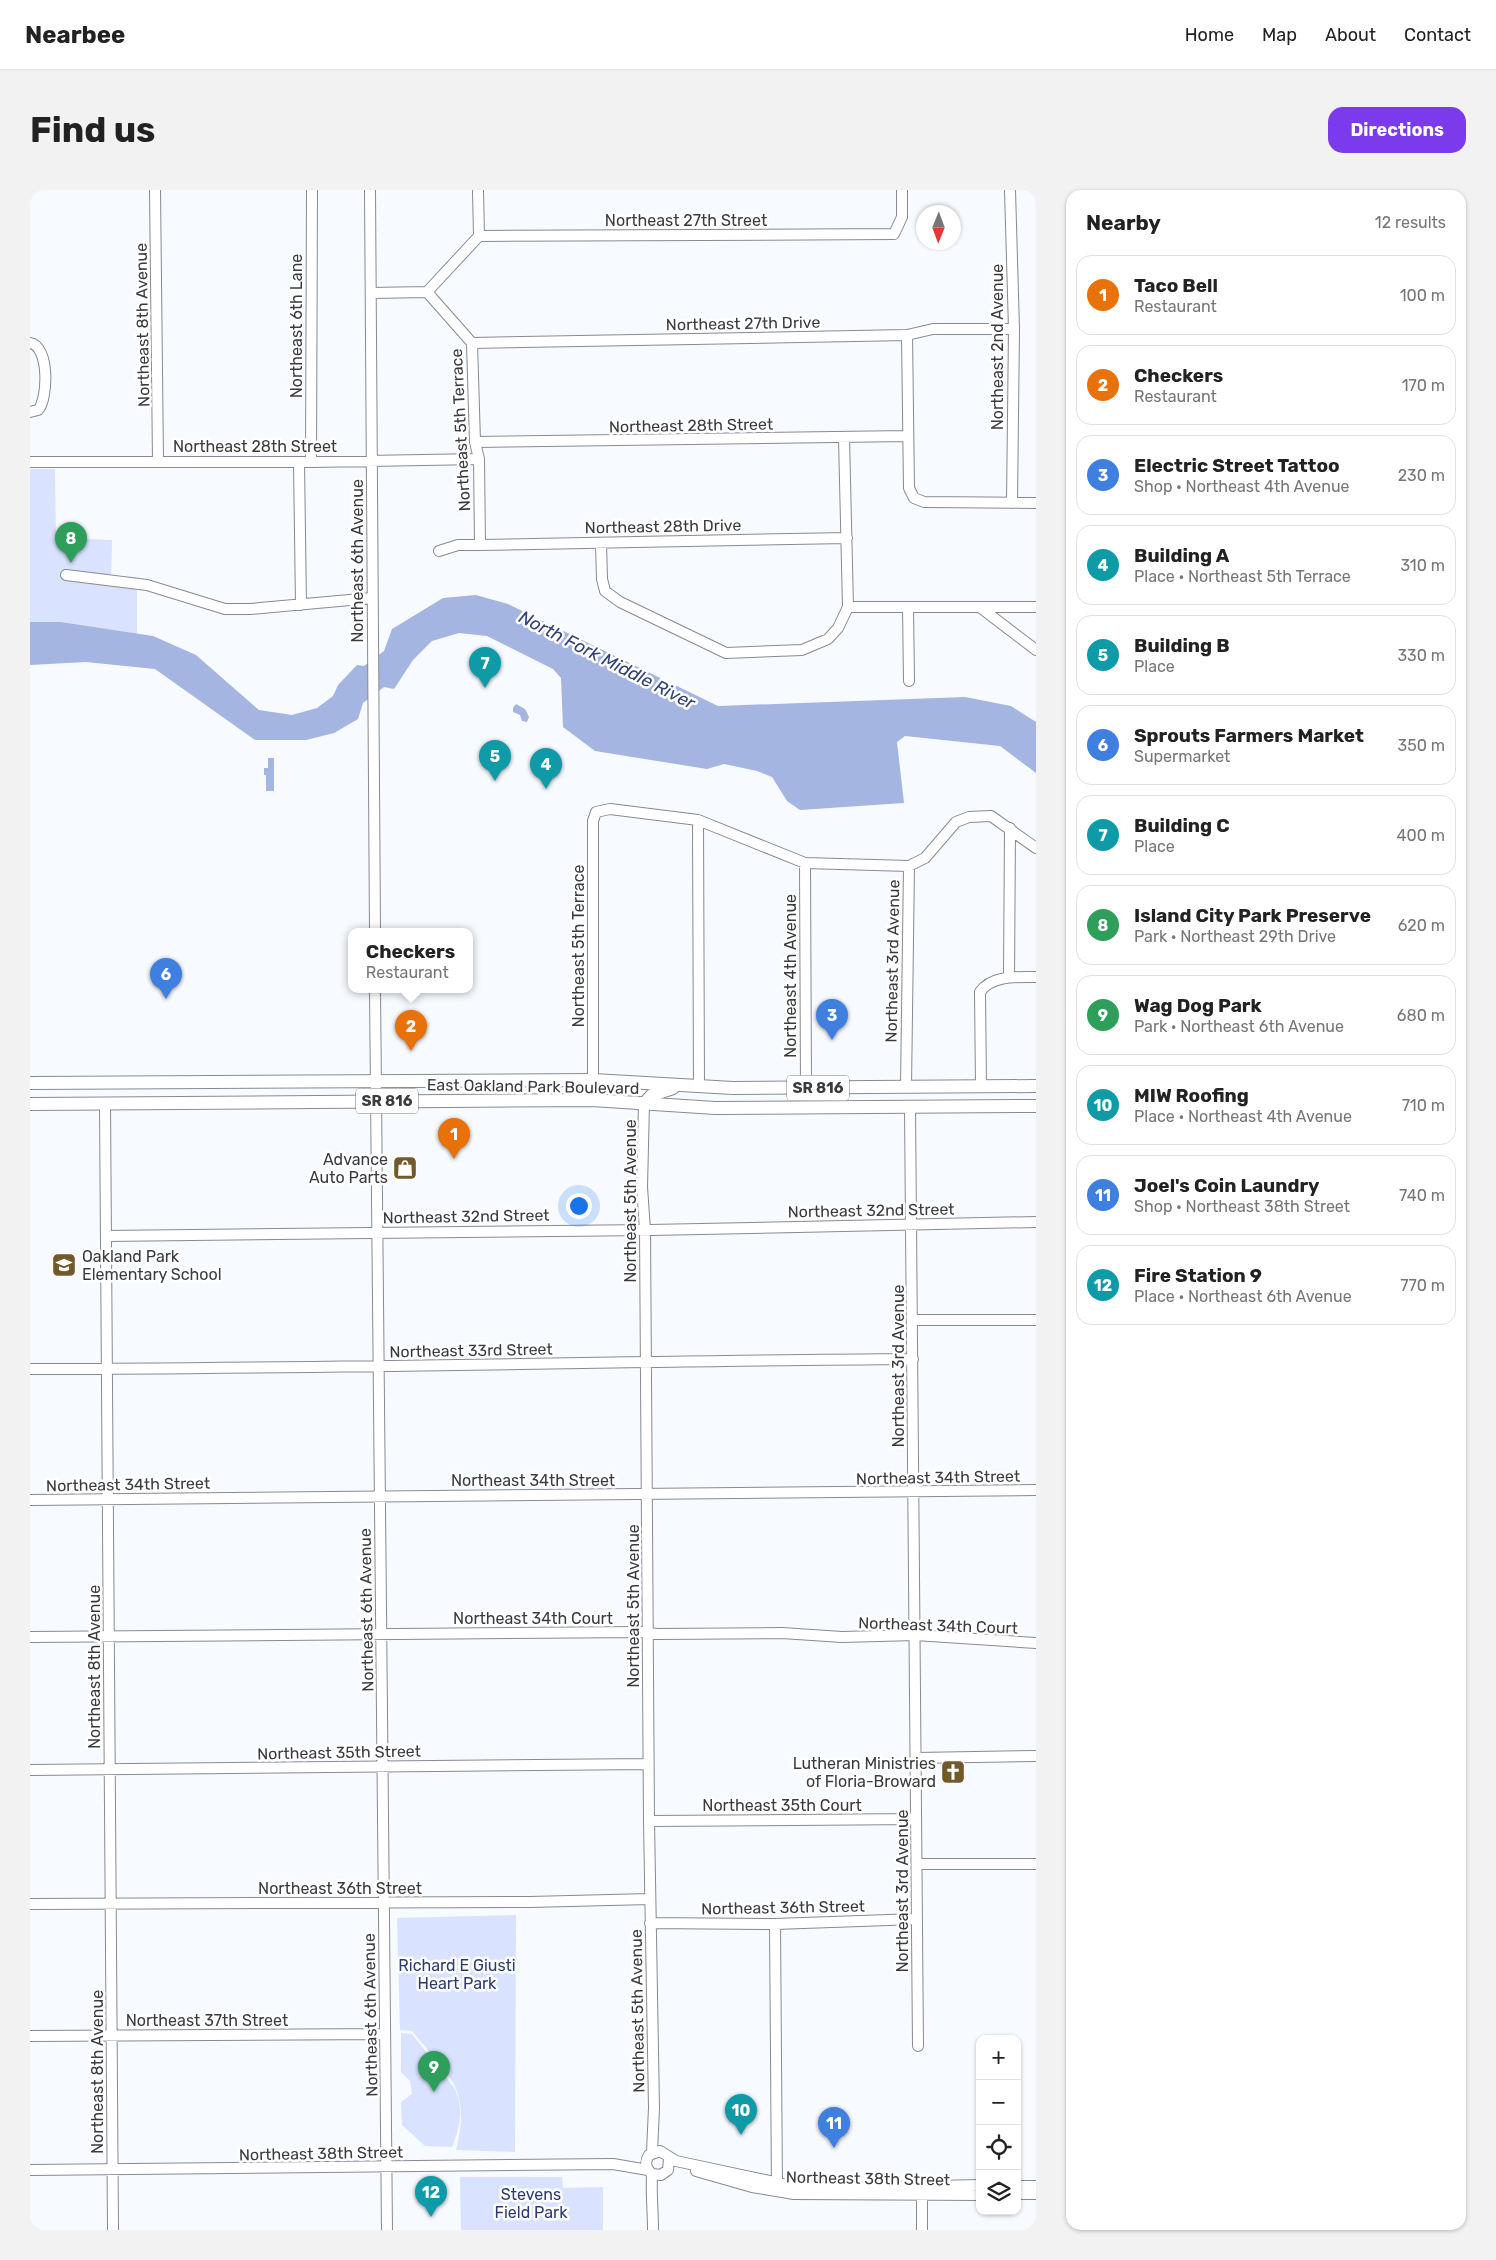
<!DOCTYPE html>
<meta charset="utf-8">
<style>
:root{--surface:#fff;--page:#f2f2f2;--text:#222;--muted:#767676;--line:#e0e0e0;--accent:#7c3aed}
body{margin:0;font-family:Rubik,sans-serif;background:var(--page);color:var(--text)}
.controls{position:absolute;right:15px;bottom:15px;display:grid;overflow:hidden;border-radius:10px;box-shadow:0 1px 4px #0004}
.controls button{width:45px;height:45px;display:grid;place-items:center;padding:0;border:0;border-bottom:1px solid var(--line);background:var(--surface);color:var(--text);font:25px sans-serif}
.compass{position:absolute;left:886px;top:15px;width:45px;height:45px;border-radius:50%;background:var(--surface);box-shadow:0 1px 4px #0004;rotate:181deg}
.you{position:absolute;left:548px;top:1015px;width:18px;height:18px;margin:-12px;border:4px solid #fff;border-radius:50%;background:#1a73e8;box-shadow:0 0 0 8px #1a73e833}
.badge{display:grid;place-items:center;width:32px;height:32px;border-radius:50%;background:var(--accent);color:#fff;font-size:16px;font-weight:700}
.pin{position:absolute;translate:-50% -41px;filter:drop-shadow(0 1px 2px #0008)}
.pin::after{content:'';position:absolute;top:26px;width:18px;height:15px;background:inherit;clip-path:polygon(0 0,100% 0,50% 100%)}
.popup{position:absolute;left:318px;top:738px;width:125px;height:65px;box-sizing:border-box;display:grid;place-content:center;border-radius:10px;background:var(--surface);filter:drop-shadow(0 1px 4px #0005);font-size:16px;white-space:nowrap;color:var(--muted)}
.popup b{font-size:19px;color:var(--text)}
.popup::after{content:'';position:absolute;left:50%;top:100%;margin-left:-10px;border:10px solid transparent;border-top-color:var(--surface)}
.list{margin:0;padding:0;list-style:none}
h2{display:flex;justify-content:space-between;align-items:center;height:65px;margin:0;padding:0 20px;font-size:21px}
h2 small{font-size:16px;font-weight:400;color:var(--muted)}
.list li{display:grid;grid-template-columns:32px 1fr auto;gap:15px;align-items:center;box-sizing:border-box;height:80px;margin:0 10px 10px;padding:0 10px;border:1px solid var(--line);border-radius:15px}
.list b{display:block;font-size:19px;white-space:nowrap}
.list p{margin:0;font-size:16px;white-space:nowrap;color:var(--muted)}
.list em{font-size:16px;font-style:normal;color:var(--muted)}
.icon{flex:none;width:28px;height:28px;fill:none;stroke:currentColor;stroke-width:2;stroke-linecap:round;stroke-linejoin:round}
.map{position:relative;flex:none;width:1006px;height:2040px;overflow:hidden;border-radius:15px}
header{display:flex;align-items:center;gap:30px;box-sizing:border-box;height:70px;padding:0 25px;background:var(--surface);border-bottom:1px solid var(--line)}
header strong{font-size:24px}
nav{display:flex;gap:28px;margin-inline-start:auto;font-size:18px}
.intro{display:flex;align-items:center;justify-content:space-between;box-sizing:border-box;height:120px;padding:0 30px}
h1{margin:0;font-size:35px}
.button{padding:12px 22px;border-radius:15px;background:var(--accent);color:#fff;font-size:18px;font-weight:700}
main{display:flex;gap:30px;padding:0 30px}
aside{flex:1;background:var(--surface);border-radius:15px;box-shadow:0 1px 4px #0004}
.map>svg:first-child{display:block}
.green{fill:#d9e3ff}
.water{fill:#a5b5e1}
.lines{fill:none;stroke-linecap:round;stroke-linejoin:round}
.minor-casing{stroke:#878a90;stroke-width:12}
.major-casing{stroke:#878a90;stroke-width:14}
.minor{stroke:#fff;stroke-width:10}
.major{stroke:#fff;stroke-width:12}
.labels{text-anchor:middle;stroke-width:5;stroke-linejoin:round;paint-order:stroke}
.shield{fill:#fff;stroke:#757678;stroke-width:1}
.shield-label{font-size:15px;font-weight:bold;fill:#3a3b3e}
.street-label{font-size:16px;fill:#3a3b3e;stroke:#fff}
.poi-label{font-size:16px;fill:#3a3b3e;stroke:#fff;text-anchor:end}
.park-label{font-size:16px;fill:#2c3b72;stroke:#fff}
.water-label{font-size:18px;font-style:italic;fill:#314178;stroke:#fff}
</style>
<header>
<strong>Nearbee</strong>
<nav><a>Home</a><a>Map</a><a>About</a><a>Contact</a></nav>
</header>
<div class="intro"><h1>Find us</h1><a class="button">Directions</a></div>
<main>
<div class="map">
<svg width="1006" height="2040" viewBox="0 0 1006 2040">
<rect width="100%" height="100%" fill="#f7faff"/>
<path class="green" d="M 0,279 L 25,279 L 26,348 L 82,350 L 81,395 L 107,400 L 107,444 L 31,432 L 0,432 Z
M 486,1725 L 485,1962 L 426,1960 C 442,1898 418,1885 382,1841 L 370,1840 L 367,1728 Z
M 371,1843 L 382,1844 L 425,1899 C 434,1919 430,1937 422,1957 L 395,1956 L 372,1935 L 371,1912 L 382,1904 L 380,1891 L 371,1882 Z
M 430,1987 L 532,1987 L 533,1998 L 573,1997 L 573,2040 L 431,2040 Z"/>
<path class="water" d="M 446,405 L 478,414 L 688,516 L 935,507 L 981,516 L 1006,532 L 1006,583 L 970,556 L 875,546 L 867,552 L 874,613 L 770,620 L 757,611 L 742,587 L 727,581 L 694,574 L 677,579 L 565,561 L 533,537 L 531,488 L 523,479 L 457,446 L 429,443 L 402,451 L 383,470 L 364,499 L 354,497 L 333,513 L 328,529 L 304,543 L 276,550 L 225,550 L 125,479 L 56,472 L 0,475 L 0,432 L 31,432 L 123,446 L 166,465 L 229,520 L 262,525 L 287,518 L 303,506 L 308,495 L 327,475 L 334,476 L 354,461 L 362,439 L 413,408 Z
M 486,514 L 495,519 L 499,527 L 497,532 L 492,531 L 490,525 L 483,522 L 483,518 Z
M 238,568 L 244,568 L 244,601 L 236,601 L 236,585 L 234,585 L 234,578 L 238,578 Z"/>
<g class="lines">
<defs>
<path id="minor" d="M 125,0 L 128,271
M 340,0 L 345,742
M 980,0 L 984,139 L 982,313
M 449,46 L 864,44 L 872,27 L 872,0
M 397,102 L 442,153 L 445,252 L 449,269 L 450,355
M 397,102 L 449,46 L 448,0
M 341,103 L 397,102
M 877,145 L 879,298 L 884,308 L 894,312 L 1006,313
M 0,153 C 20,156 18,210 8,220 L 0,222
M 442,153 L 877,145 L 903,139 L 984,139
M 445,252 L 878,246
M 0,272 L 281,272 L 449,269
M 269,272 L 271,415
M 281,272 L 282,0
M 571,353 L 572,389 L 575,401 L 590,412 L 696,463 L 772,460 L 798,449 L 808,438 L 818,417 L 814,248
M 409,361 L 428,355 L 450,355 L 817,348
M 36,385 L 117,395 L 195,419 L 220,419 L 342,408
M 818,417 L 1006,417
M 878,417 L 879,491
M 951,418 L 1006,460
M 668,630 L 669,897
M 775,673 L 776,898
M 979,787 L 980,638
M 345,800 L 357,2040
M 563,890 L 563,631 L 566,622 L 580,619 L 668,630 L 775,673 L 879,676 L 895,668 L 926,632 L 939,627 L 961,626 L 1006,658
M 876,897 L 879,676
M 951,897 L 950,802 C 962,785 987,787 1006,787
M 75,914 L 83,2040
M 614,914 L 612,997 L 615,1040 L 619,1631 L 624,1918 L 622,1962
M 880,917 L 888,1856
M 76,1046 L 620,1040 L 1006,1032
M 882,1130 L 1006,1130
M 0,1179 C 294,1179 588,1171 883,1169
M 0,1310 L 1006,1300
M 0,1447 L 611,1442 L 627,1444 L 752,1443 L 812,1447 L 885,1445 L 1006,1453
M 886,1568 L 1006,1566
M 0,1580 L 618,1574
M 619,1631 L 886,1629
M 887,1674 L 1006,1674
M 0,1714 L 500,1712 L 620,1709
M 620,1733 L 745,1734 L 887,1729
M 745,1734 L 747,2001
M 0,1846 L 355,1844
M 639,1969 L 638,1980 L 631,1985 L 622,1984 C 616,1978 614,1973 619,1965 L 630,1961 L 646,1971 L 763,1996 L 813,1998 L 950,1995
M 0,1980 L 583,1974 L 618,1980
M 666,1981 L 722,1997 L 764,2004 L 950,2005
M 622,1984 C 621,2004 623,2021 623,2040
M 987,1996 L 1006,1996
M 892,1999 L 892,2040
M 987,2004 L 1006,2004"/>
<path id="major" d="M 0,893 L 563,890 L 703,898 L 1006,896
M 0,914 L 562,910 L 685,918 L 1006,916
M 614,914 L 622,905 L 643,898"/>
</defs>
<use href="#minor" class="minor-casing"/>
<use href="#major" class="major-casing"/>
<use href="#minor" class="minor"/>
<use href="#major" class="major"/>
</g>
<defs>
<symbol id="shop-square" viewBox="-11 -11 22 22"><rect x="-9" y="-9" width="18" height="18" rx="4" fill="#72592a" stroke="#fff"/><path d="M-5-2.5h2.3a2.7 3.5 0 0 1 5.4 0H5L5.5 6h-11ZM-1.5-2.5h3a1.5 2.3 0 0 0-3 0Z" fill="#fff"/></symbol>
<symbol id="school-square" viewBox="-11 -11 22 22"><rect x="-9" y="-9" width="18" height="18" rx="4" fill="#72592a" stroke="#fff"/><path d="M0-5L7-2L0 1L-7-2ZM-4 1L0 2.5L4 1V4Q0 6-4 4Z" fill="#fff"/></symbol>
<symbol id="church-square" viewBox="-11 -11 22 22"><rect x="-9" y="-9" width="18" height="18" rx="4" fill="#72592a" stroke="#fff"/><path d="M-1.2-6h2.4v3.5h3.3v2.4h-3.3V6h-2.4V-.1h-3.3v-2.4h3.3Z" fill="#fff"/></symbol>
</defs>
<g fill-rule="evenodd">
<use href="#shop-square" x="361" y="964" width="28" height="28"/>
<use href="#school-square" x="20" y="1061" width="28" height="28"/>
<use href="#church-square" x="909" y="1568" width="28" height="28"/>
</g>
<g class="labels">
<g class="shield">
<rect x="757" y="885.5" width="62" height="25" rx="4"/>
<rect x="326" y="898.5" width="62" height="25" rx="4"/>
</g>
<g class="shield-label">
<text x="788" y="903">SR 816</text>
<text x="357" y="916">SR 816</text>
</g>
<g class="street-label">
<text x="656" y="36">Northeast 27th Street</text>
<text transform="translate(713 133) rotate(-1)" y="6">Northeast 27th Drive</text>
<text transform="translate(112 135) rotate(-91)" y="6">Northeast 8th Avenue</text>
<text transform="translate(266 136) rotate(-90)" y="6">Northeast 6th Lane</text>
<text transform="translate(967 157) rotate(-90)" y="6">Northeast 2nd Avenue</text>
<text transform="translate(661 235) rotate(-1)" y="6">Northeast 28th Street</text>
<text transform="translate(430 240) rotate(-93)" y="6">Northeast 5th Terrace</text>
<text x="225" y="262">Northeast 28th Street</text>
<text transform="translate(633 336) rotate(-1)" y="6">Northeast 28th Drive</text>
<text transform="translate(327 371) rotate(-90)" y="6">Northeast 6th Avenue</text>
<text transform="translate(548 756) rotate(-90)" y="6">Northeast 5th Terrace</text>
<text transform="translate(862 771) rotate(-89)" y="6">Northeast 3rd Avenue</text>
<text transform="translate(760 786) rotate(-90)" y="6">Northeast 4th Avenue</text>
<text transform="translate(503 896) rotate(1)" y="6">East Oakland Park Boulevard</text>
<text transform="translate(600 1011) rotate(-90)" y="6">Northeast 5th Avenue</text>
<text transform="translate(841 1020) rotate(-1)" y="6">Northeast 32nd Street</text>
<text transform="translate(436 1026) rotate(-1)" y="6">Northeast 32nd Street</text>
<text transform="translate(441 1160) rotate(-1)" y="6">Northeast 33rd Street</text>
<text transform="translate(868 1176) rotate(-90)" y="6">Northeast 3rd Avenue</text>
<text transform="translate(908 1287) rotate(-1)" y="6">Northeast 34th Street</text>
<text x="503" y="1296">Northeast 34th Street</text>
<text transform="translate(98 1294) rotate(-1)" y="6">Northeast 34th Street</text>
<text transform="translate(603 1416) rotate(-90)" y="6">Northeast 5th Avenue</text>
<text transform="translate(336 1420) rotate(-91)" y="6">Northeast 6th Avenue</text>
<text x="503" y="1434">Northeast 34th Court</text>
<text transform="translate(908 1435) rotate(2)" y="6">Northeast 34th Court</text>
<text transform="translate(64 1477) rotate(-90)" y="6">Northeast 8th Avenue</text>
<text transform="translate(309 1562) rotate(-1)" y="6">Northeast 35th Street</text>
<text x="752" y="1621">Northeast 35th Court</text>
<text x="310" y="1704">Northeast 36th Street</text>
<text transform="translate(872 1701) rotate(-90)" y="6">Northeast 3rd Avenue</text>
<text transform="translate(753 1717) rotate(-1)" y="6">Northeast 36th Street</text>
<text transform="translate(607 1821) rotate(-91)" y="6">Northeast 5th Avenue</text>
<text transform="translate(340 1825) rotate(-91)" y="6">Northeast 6th Avenue</text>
<text x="177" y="1836">Northeast 37th Street</text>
<text transform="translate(67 1882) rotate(-90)" y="6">Northeast 8th Avenue</text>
<text transform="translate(291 1963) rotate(-1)" y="6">Northeast 38th Street</text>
<text transform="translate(838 1988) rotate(1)" y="6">Northeast 38th Street</text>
</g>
<g class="poi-label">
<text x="358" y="975">Advance<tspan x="358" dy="18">Auto Parts</tspan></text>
<text x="52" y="1072" text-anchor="start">Oakland Park<tspan x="52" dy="18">Elementary School</tspan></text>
<text x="906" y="1579">Lutheran Ministries<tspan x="906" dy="18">of Floria-Broward</tspan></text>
</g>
<g class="park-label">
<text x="427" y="1781">Richard E Giusti<tspan x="427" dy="18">Heart Park</tspan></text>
<text x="501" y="2010">Stevens<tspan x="501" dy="18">Field Park</tspan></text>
</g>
<g class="water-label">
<text transform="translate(577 470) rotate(27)" y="6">North Fork Middle River</text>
</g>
</g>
</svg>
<div class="controls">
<button>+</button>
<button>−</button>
<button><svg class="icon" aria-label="locate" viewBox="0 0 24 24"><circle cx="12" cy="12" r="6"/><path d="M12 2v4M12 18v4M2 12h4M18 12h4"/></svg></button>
<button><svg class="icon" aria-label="layers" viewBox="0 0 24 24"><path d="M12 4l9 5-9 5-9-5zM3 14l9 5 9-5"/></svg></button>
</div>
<svg class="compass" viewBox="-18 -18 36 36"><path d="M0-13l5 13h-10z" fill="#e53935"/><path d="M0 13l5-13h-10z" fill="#767676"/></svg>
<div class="you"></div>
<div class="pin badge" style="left:424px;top:969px;background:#e8710a">1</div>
<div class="pin badge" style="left:381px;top:861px;background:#e8710a">2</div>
<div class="popup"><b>Checkers</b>Restaurant</div>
<div class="pin badge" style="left:802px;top:850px;background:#3f7fe0">3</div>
<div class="pin badge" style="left:516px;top:599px;background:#0f9aa8">4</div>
<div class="pin badge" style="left:465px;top:591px;background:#0f9aa8">5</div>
<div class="pin badge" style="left:136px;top:809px;background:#3f7fe0">6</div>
<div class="pin badge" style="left:455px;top:498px;background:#0f9aa8">7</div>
<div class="pin badge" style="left:41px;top:373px;background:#2e9e5b">8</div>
<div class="pin badge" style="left:404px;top:1902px;background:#2e9e5b">9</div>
<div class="pin badge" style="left:711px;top:1945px;background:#0f9aa8">10</div>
<div class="pin badge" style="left:804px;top:1958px;background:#3f7fe0">11</div>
<div class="pin badge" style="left:401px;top:2027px;background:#0f9aa8">12</div>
</div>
<aside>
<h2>Nearby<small>12 results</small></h2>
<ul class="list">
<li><span class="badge" style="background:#e8710a">1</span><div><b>Taco Bell</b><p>Restaurant</p></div><em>100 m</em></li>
<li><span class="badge" style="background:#e8710a">2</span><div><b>Checkers</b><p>Restaurant</p></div><em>170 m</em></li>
<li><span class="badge" style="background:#3f7fe0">3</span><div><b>Electric Street Tattoo</b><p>Shop · Northeast 4th Avenue</p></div><em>230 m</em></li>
<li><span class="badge" style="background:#0f9aa8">4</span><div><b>Building A</b><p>Place · Northeast 5th Terrace</p></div><em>310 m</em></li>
<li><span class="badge" style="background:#0f9aa8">5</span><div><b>Building B</b><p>Place</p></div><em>330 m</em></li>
<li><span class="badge" style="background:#3f7fe0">6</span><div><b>Sprouts Farmers Market</b><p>Supermarket</p></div><em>350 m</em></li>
<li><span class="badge" style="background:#0f9aa8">7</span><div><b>Building C</b><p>Place</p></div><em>400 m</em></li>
<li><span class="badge" style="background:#2e9e5b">8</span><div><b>Island City Park Preserve</b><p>Park · Northeast 29th Drive</p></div><em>620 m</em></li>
<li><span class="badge" style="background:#2e9e5b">9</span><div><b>Wag Dog Park</b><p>Park · Northeast 6th Avenue</p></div><em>680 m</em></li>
<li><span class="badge" style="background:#0f9aa8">10</span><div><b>MIW Roofing</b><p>Place · Northeast 4th Avenue</p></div><em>710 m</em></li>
<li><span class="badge" style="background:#3f7fe0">11</span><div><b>Joel's Coin Laundry</b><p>Shop · Northeast 38th Street</p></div><em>740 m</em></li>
<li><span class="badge" style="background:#0f9aa8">12</span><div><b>Fire Station 9</b><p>Place · Northeast 6th Avenue</p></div><em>770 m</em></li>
</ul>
</aside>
</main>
